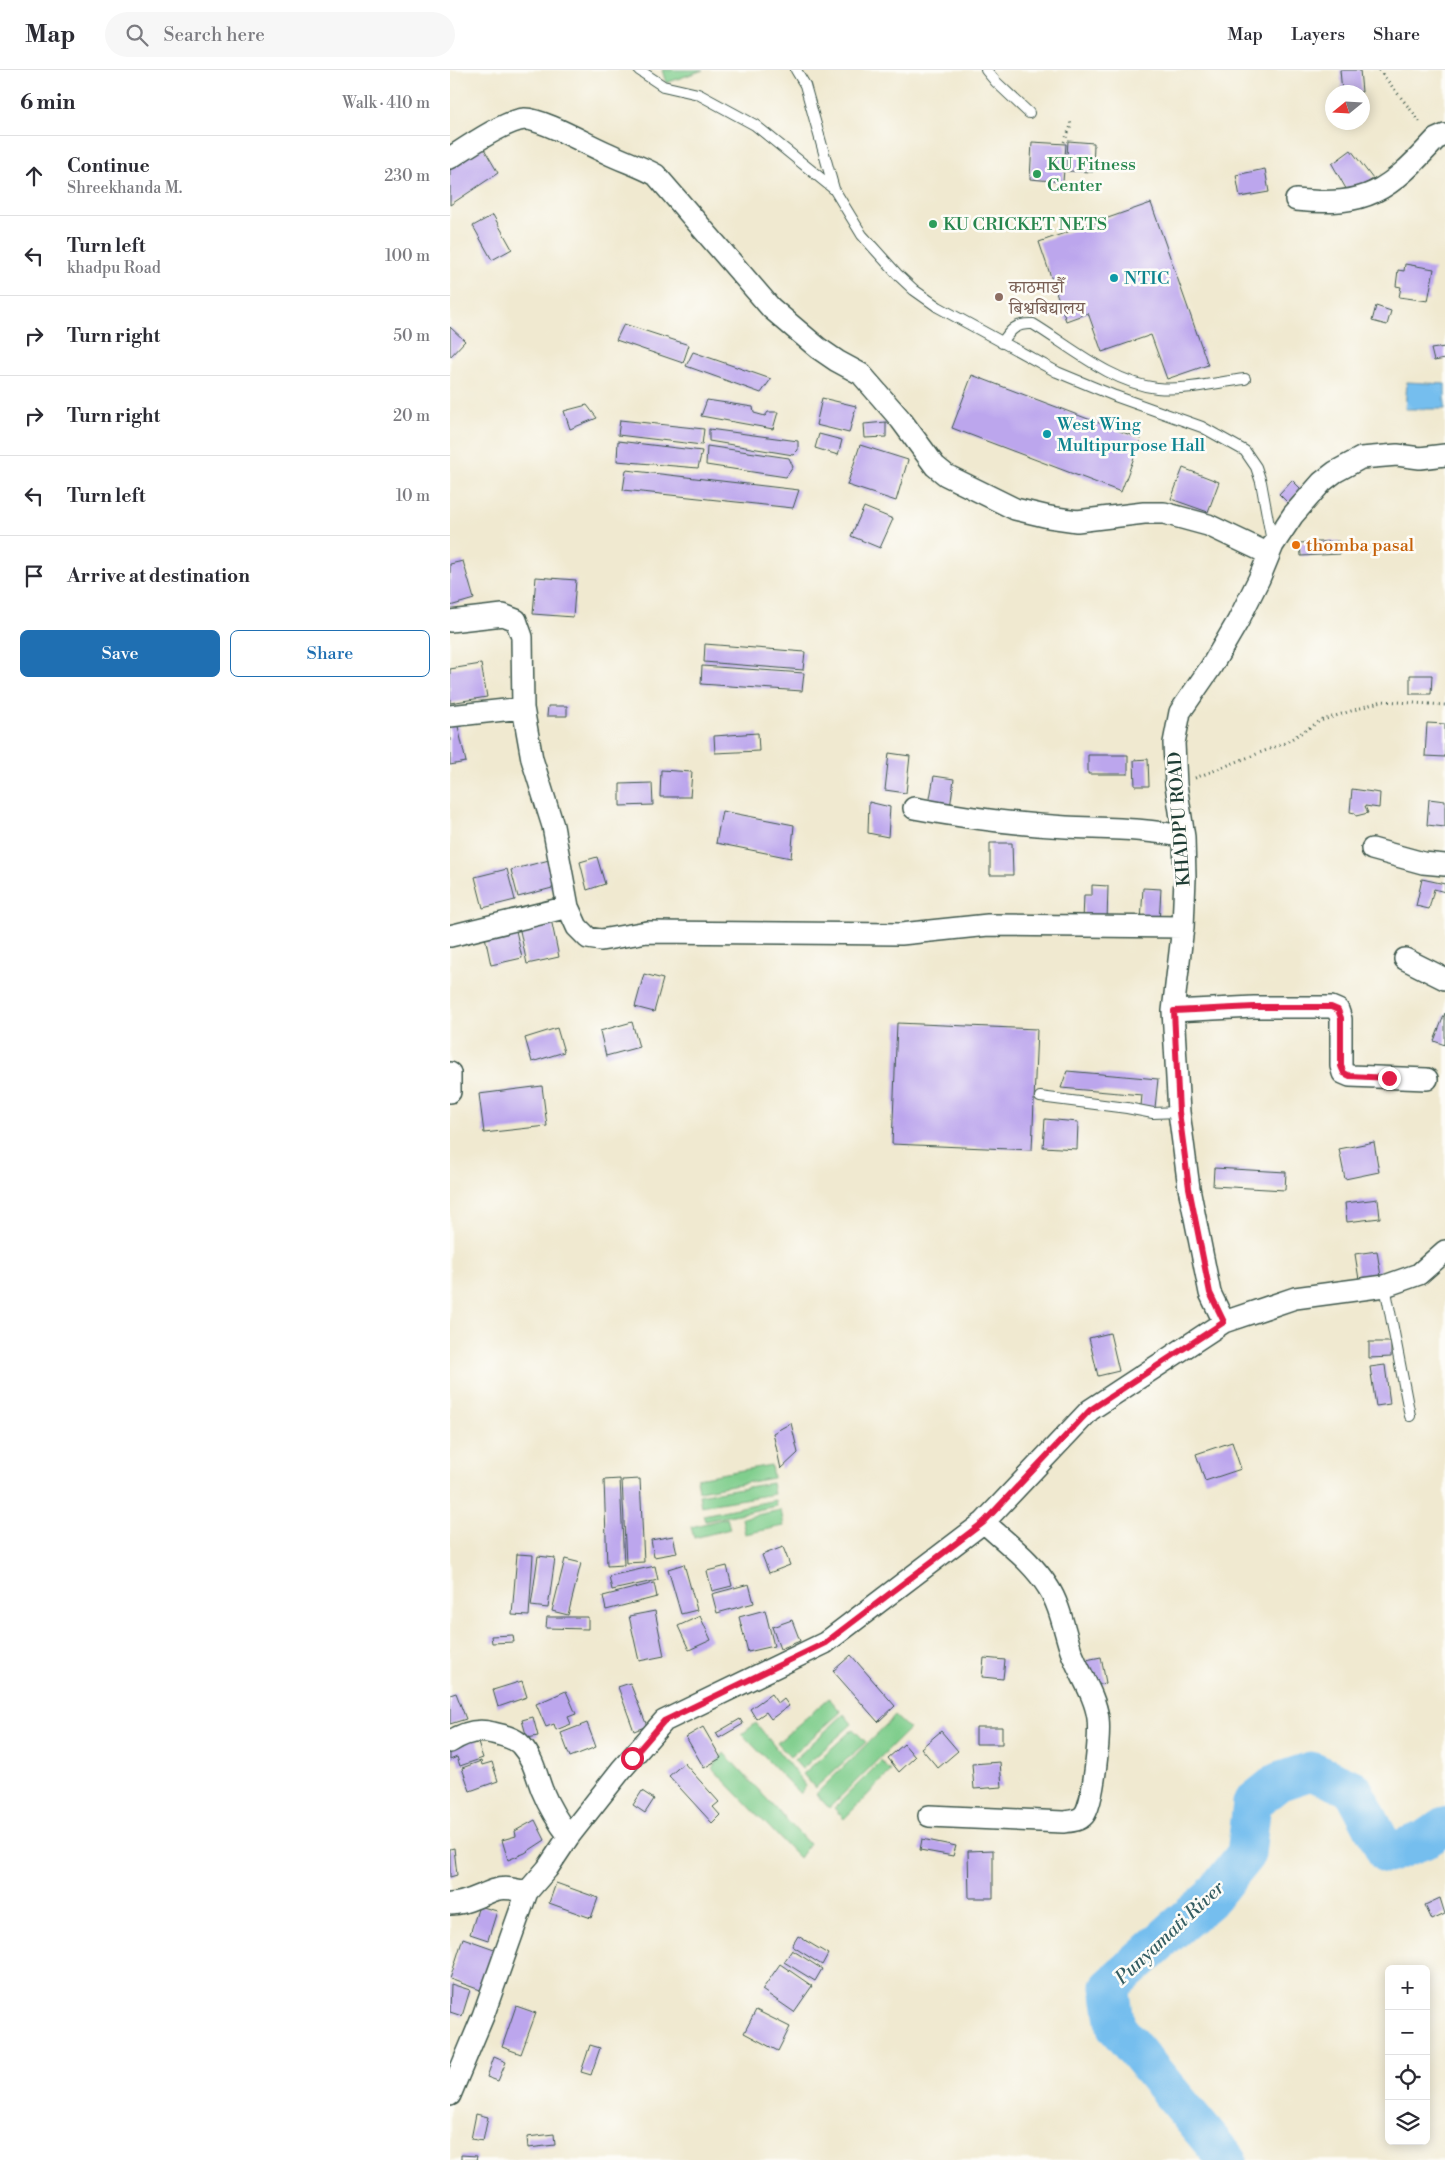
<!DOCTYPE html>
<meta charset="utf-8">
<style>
:root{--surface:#fff;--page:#f7f7f7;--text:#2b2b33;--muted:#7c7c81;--line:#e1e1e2;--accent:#1f6fb2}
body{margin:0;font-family:"Libre Bodoni","Noto Serif Devanagari",serif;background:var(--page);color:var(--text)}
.controls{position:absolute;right:15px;bottom:15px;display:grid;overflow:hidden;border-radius:8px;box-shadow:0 2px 12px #0003}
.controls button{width:45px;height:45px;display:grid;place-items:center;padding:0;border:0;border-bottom:1px solid var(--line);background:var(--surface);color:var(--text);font:25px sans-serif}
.compass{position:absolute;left:875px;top:15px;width:45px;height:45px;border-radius:50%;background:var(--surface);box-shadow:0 2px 12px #0003;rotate:252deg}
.stop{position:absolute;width:15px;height:15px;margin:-11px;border:4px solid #e11d48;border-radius:50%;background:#fff}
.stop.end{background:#e11d48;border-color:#fff;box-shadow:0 1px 5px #0008}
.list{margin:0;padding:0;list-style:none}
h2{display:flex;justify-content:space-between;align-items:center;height:65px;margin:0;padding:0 20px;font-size:21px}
h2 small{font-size:16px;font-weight:400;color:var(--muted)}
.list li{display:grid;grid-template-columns:32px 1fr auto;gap:15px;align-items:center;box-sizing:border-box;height:80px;padding:0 20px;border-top:1px solid var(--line)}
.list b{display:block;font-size:19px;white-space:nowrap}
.list p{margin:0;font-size:16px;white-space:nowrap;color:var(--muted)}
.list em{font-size:16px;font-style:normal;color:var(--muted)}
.actions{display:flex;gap:10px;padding:15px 20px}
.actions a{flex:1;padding:11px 0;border:1px solid var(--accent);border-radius:8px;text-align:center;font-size:18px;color:var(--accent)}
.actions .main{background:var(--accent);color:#fff}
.icon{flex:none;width:28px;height:28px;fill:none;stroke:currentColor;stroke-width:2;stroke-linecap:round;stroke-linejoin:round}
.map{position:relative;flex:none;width:995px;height:2090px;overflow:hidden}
header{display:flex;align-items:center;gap:30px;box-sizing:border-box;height:70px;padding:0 25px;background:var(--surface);border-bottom:1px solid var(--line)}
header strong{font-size:24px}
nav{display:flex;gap:28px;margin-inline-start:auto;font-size:18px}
.search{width:350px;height:45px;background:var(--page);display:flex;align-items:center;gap:12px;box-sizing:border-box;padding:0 18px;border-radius:28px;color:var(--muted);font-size:19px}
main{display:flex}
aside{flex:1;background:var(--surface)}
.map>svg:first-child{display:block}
.green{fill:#80ce8d;stroke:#508660}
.water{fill:#75beee;stroke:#4a7e91}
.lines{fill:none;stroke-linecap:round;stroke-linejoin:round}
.river{stroke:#75beee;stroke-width:39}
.building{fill:#bca6ed}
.lane-casing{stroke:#3e574b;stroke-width:12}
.street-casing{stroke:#3e574b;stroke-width:24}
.path{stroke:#3e574b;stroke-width:3;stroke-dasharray:1 4;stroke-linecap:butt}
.lane{stroke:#fff;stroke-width:10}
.street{stroke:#fff;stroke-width:21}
.route{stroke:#e11d48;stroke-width:6}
.leisure-dot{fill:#2e9e5b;stroke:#fdfcf7;stroke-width:2}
.culture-dot{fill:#0f9aa8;stroke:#fdfcf7;stroke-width:2}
.education-dot{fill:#8d6e63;stroke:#fdfcf7;stroke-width:2}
.food-dot{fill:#e8710a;stroke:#fdfcf7;stroke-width:2}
.labels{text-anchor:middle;stroke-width:5;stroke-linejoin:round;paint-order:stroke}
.leisure-label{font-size:18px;fill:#27864d;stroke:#fdfcf7;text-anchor:start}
.culture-label{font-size:18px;fill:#0d838f;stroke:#fdfcf7;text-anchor:start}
.education-label{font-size:18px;fill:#785e54;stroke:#fdfcf7;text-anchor:start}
.food-label{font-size:18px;fill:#c56008;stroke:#fdfcf7;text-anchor:start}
.street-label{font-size:18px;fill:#1f3d34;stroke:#fdfcf7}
.water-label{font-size:19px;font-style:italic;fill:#345d62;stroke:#fdfcf7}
</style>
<header>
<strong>Map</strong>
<div class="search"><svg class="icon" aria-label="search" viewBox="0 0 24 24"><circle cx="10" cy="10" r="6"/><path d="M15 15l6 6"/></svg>Search here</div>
<nav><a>Map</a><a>Layers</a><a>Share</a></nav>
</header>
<main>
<aside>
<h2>6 min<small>Walk · 410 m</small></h2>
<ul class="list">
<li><svg class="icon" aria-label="ahead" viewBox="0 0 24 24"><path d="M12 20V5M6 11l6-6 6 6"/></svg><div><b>Continue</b><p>Shreekhanda M.</p></div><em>230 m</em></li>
<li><svg class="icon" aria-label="left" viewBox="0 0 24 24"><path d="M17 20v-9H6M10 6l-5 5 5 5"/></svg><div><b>Turn left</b><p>khadpu Road</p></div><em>100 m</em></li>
<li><svg class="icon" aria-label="right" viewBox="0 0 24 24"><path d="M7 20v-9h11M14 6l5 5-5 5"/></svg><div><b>Turn right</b></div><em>50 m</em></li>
<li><svg class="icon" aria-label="right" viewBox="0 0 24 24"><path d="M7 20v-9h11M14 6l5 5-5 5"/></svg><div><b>Turn right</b></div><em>20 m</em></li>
<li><svg class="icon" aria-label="left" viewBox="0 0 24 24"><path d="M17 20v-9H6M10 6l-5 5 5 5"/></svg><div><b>Turn left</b></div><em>10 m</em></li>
<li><svg class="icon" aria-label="arrive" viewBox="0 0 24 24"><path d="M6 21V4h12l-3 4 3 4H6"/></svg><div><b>Arrive at destination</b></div></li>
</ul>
<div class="actions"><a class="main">Save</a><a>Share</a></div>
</aside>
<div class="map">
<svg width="995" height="2090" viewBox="0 0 995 2090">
<rect width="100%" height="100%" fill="#fdfcf7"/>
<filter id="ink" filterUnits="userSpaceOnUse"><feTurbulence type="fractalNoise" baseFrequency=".02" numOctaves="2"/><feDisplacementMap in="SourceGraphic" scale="10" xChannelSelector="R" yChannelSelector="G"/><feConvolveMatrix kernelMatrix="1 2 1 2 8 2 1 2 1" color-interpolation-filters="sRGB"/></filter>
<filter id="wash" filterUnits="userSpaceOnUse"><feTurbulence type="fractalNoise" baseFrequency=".0096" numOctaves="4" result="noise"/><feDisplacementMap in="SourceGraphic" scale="20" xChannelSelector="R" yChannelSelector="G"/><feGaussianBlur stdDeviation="1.12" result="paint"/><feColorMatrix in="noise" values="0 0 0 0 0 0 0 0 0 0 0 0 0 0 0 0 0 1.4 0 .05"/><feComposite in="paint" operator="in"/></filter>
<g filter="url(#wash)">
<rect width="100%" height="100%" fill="#f0e9d0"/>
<path class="green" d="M 212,0 L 253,0 L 216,13 Z
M 321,1395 L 323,1408 L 249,1421 L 247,1408 Z
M 322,1413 L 324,1424 L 251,1436 L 249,1425 Z
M 325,1430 L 326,1436 L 255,1451 L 253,1445 Z
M 331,1440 L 334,1456 L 295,1464 L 292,1448 Z
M 277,1448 L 280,1459 L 244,1468 L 241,1457 Z
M 379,1628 L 391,1642 L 340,1687 L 327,1673 Z
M 394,1644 L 402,1654 L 352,1699 L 344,1690 Z
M 445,1646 L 459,1659 L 379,1738 L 366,1724 Z
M 306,1653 L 356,1716 L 350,1724 L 292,1664 Z
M 403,1659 L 416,1672 L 365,1718 L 353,1704 Z
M 274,1683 L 359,1774 L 349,1788 L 262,1698 Z
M 431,1691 L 441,1701 L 394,1749 L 384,1738 Z"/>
<path class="water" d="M 957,312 L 995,314 L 995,339 L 955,339 Z"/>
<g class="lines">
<path class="river" d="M 777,2090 L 666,1957 L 660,1917 L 722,1861 L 761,1828 L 796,1784 L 802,1733 L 828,1712 L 861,1701 L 903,1719 L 937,1784 L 974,1770 L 995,1756"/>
</g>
<g id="blocks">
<path class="building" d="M 890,0 L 910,0 L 912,22 L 892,22 Z
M 618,71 L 644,73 L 643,102 L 616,101 Z
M 582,72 L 616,74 L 613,112 L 580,109 Z
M 33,77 L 48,103 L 0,135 L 0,95 Z
M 901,80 L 923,109 L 899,124 L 882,94 Z
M 815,99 L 819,122 L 790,127 L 786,105 Z
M 701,133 L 758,295 L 717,309 L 701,265 L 652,282 L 638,243 L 616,251 L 589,172 Z
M 43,145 L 62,179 L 42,190 L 23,156 Z
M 955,194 L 984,199 L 978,231 L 949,227 L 951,217 L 946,216 L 948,200 L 954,201 Z
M 926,236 L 941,241 L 937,255 L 922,251 Z
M 174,254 L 239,275 L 233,293 L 166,270 Z
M 0,257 L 15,271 L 0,287 Z
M 995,277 L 995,289 L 984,291 L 981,279 Z
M 243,282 L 321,309 L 311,323 L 236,296 Z
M 522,305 L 691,369 L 671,422 L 502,358 Z
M 372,328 L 406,336 L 399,363 L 366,355 Z
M 257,330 L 303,337 L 304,343 L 315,346 L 318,342 L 328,342 L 323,359 L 251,346 Z
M 137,335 L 147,348 L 120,359 L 114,341 Z
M 170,350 L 254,359 L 252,375 L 168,365 Z
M 436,352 L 436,367 L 415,368 L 414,354 Z
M 259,359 L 348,371 L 348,380 L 343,385 L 259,371 Z
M 369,364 L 392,370 L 388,385 L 365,378 Z
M 168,371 L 252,381 L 248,398 L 167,391 Z
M 410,375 L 458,390 L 446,431 L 397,415 Z
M 257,376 L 339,388 L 343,397 L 336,407 L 256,395 Z
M 733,398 L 769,412 L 758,442 L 721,429 Z
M 176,400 L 349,420 L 343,438 L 173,420 Z
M 842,410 L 851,419 L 838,433 L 829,424 Z
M 414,437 L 443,449 L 430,478 L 401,466 Z
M 889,471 L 890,484 L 851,486 L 850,473 Z
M 13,491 L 24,529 L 0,536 L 0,494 Z
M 86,507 L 126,510 L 123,547 L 83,544 Z
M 255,574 L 355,582 L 353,600 L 254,592 Z
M 31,594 L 37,627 L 0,633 L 0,599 Z
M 252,596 L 354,603 L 352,621 L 251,614 Z
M 960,605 L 982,605 L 981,624 L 960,624 Z
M 98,636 L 117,636 L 117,646 L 97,646 Z
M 7,652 L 16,692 L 0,695 L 0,653 Z
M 977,653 L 995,654 L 995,687 L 975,686 Z
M 308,663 L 309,681 L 265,683 L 264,666 Z
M 439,683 L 460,686 L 456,723 L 435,720 Z
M 638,685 L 678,685 L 678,704 L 638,704 Z
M 698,689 L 699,716 L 685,716 L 684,690 Z
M 211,700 L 242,702 L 240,727 L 210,727 Z
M 484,706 L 504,709 L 500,738 L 479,734 Z
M 202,713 L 203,735 L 170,736 L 170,714 Z
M 902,719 L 930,723 L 929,738 L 915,736 L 918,743 L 906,746 L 905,743 L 900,742 Z
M 979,729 L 995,731 L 995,757 L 977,755 Z
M 419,732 L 440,737 L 438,767 L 418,763 Z
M 272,741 L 344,755 L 341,788 L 266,773 Z
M 540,773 L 562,773 L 563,805 L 540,805 Z
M 147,787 L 155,814 L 137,820 L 130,792 Z
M 99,790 L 106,817 L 68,827 L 61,800 Z
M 57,799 L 65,830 L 33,838 L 25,807 Z
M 972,809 L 995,814 L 995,822 L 984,819 L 979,839 L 966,836 Z
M 642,815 L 658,816 L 657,852 L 633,851 L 634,825 L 642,825 Z
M 693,818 L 711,819 L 709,853 L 691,852 Z
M 101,849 L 109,887 L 77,894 L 69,856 Z
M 65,856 L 72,888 L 41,895 L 34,862 Z
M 194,904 L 213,909 L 204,942 L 185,937 Z
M 995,943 L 995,975 L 984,971 Z
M 182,952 L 189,977 L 156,986 L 150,961 Z
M 447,953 L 587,959 L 582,1080 L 442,1074 Z
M 107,958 L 114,982 L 82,992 L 75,968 Z
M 617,1001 L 708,1009 L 705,1038 L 691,1036 L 692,1025 L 611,1018 Z
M 92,1016 L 97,1056 L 34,1063 L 29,1024 Z
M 595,1049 L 628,1052 L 627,1079 L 593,1077 Z
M 924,1072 L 929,1102 L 895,1109 L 889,1079 Z
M 764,1098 L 836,1102 L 835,1120 L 763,1116 Z
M 928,1129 L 930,1148 L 897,1152 L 895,1133 Z
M 927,1181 L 932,1213 L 910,1216 L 905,1184 Z
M 660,1263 L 669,1301 L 648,1306 L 639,1268 Z
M 919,1272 L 941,1272 L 941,1287 L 919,1288 Z
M 935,1295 L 940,1334 L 926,1336 L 920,1297 Z
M 341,1353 L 348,1383 L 331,1399 L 323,1363 Z
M 782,1372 L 791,1399 L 755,1411 L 746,1384 Z
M 170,1409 L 174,1495 L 157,1496 L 154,1410 Z
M 190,1409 L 194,1492 L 176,1493 L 172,1410 Z
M 223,1466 L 227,1483 L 204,1487 L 201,1470 Z
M 333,1477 L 340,1495 L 319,1503 L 312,1485 Z
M 67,1484 L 83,1485 L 79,1546 L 62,1545 Z
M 88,1486 L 105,1488 L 98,1538 L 81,1536 Z
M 115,1489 L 131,1493 L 118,1545 L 102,1541 Z
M 234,1494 L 247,1540 L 231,1544 L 218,1499 Z
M 205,1496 L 208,1510 L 162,1520 L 159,1506 Z
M 277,1496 L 282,1516 L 262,1521 L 257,1501 Z
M 204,1513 L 207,1527 L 156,1540 L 153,1526 Z
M 299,1514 L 304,1533 L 267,1543 L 262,1524 Z
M 315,1540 L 324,1576 L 298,1582 L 289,1547 Z
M 205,1541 L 214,1586 L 189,1591 L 179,1546 Z
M 250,1546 L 261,1570 L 239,1580 L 228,1556 Z
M 97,1547 L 138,1547 L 138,1559 L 96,1558 Z
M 342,1550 L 350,1571 L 330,1579 L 322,1557 Z
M 63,1565 L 64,1572 L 42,1573 L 41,1566 Z
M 401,1585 L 445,1636 L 428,1652 L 383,1601 Z
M 651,1587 L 656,1613 L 641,1616 L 636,1590 Z
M 534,1588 L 555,1590 L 553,1609 L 532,1607 Z
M 72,1611 L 77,1627 L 48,1637 L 43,1620 Z
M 180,1613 L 197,1656 L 184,1661 L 168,1617 Z
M 116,1621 L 126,1644 L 118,1647 L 121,1654 L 106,1660 L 104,1654 L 96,1657 L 86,1634 Z
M 6,1623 L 16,1649 L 0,1654 L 0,1625 Z
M 321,1624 L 328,1634 L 334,1629 L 339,1636 L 321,1649 L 316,1642 L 306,1649 L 300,1639 Z
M 83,1647 L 88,1666 L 77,1668 L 72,1650 Z
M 290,1649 L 293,1654 L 269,1668 L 266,1663 Z
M 137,1653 L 146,1677 L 120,1687 L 111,1663 Z
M 253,1657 L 271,1688 L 254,1698 L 236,1667 Z
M 526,1657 L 552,1657 L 552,1674 L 526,1674 Z
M 491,1661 L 508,1681 L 488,1698 L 471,1678 Z
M 26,1667 L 33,1688 L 10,1696 L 7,1687 L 0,1690 L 0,1676 Z
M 454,1674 L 465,1687 L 449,1702 L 438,1688 Z
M 31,1691 L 32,1695 L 42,1692 L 48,1711 L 20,1721 L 12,1698 Z
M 550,1692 L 552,1717 L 524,1719 L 522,1694 Z
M 234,1693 L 269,1732 L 263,1737 L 270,1745 L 262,1753 L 219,1706 Z
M 192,1721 L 204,1729 L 195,1743 L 183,1735 Z
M 85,1750 L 95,1770 L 75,1783 L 58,1790 L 52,1770 L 66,1766 L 65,1761 Z
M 472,1769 L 506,1776 L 503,1786 L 470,1780 Z
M 4,1778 L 7,1805 L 0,1807 L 0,1779 Z
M 543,1780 L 543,1828 L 519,1828 L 518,1781 Z
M 106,1813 L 148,1828 L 141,1848 L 99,1833 Z
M 990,1828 L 995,1844 L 982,1850 L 975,1835 Z
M 29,1836 L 47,1841 L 38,1870 L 20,1864 Z
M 348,1866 L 378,1884 L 372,1895 L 342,1876 Z
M 13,1868 L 47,1880 L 33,1921 L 0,1909 Z
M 342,1880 L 372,1899 L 365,1911 L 334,1892 Z
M 330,1894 L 362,1916 L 344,1942 L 312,1920 Z
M 1,1914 L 20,1920 L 12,1946 L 0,1942 Z
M 66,1936 L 86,1943 L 71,1984 L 52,1977 Z
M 306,1940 L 340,1957 L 328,1981 L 294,1963 Z
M 140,1975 L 150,1978 L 141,2005 L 131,2002 Z
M 44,1987 L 56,1992 L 48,2011 L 37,2007 Z
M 26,2044 L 38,2047 L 33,2071 L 21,2069 Z
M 104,2064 L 105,2075 L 78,2078 L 77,2067 Z
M 11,2085 L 27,2086 L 26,2090 L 11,2090 Z"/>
</g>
</g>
<g filter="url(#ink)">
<use href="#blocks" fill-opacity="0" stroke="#3e574b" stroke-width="1"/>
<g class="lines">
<defs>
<path id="lane" d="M 189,0 L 213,16 L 248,24 L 305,55 L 384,119
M 346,0 L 355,15 L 384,119 L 412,165 L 448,205 L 464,220 L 488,237 L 607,302 L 665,326 L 752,357 L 795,381 L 806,397 L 811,412 L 822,472
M 536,0 L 546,12 L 579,43
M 552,273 C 560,260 566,253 583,254 C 621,277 662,313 707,318 C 734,321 768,312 795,309
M 590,1027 L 677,1038 L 703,1043 L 729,1042
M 935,1216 L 960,1346"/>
<path id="street" d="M 0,88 C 17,77 56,50 75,49 C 93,49 138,75 157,83 C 173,91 190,96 206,105 L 321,238 L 368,278 L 387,291 L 411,304 L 451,350 L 485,396 L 496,405 L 565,439 L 599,447 L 627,451 L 694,443 L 714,443 L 758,455 L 819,484
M 846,130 C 918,137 938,121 986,69 L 995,65
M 0,551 L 53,545 L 66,550 L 72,567 L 73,638 L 82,689 L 103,756 L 118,837 L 127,857 L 138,868 L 151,870 L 197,862 L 451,864 L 538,855 L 733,857
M 0,646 L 73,638
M 464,738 C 516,748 563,754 616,757 C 656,759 695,758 734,767
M 922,779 L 973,793 L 995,795
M 0,866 L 118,837
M 955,889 L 995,909
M 723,941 L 804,937 L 881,937 L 888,940 L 891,949 L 891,996 L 893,1003 L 900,1006 L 977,1009
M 0,1003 L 0,1022
M 774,1252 L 760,1223 L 739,1118 L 729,1042 L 723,941 L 733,857 L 735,808 L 734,767 L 726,715 L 724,673 L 730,642 L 761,597 L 788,551 L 809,509 L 823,475 L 843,445 L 872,412 L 885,402 L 911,388 L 947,385 L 970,388 L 995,385
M 0,1672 C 13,1663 28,1659 43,1663 C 52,1665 65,1668 71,1675 C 83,1688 86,1704 92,1720 C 99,1737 108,1752 119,1766
M 479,1746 L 613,1752 C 621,1751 629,1751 634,1745 C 644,1733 650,1664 648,1648 C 645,1625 629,1603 621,1581 C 614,1560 610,1535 598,1517 C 582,1491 556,1473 534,1452
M 0,1834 C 16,1834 30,1825 45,1820 C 56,1816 66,1820 77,1822
M 0,2025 L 33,1946 L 77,1822 L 97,1799 L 119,1766 L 171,1700 L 214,1651 L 375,1573 L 534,1452 L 640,1340 L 774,1252 L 845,1228 L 935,1216 L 969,1204 L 995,1181"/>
</defs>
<use href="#lane" class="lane-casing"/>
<use href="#street" class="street-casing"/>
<path class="path" d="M 929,0 L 972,54
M 614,72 L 621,56 L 620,49
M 745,708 L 835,673 L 870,651 L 932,631 L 995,635"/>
<use href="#lane" class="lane"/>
<use href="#street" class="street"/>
</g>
</g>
<g class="lines" filter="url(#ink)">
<path class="route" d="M 182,1688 L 214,1651 L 375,1573 L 534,1452 L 640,1340 L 774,1252 L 760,1223 L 739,1118 L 729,1042 L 724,941 L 804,937 L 881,937 L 888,940 L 891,948 L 891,996 L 894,1003 L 900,1006 L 939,1008"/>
</g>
<g class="leisure-dot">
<circle cx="587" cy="104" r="5"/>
<circle cx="483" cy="154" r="5"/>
</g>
<g class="culture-dot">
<circle cx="664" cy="208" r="5"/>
<circle cx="597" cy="364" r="5"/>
</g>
<circle class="education-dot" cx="549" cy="227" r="5"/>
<circle class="food-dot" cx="846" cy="475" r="5"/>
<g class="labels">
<g class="leisure-label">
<text x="597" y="100">KU Fitness<tspan x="597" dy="21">Center</tspan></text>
<text x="493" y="160">KU CRICKET NETS</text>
</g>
<g class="culture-label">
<text x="674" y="214">NTIC</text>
<text x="607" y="360">West Wing<tspan x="607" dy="21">Multipurpose Hall</tspan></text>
</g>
<g class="education-label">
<text x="559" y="223">काठमाडौँ<tspan x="559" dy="21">बिश्वबिद्यालय</tspan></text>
</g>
<g class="food-label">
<text x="856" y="481">thomba pasal</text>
</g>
<g class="street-label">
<text transform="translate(729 749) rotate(-94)" y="6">KHADPU ROAD</text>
</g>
<g class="water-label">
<text transform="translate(719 1862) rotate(-43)" y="7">Punyamati River</text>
</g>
</g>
</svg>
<div class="controls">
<button>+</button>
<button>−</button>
<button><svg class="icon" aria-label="locate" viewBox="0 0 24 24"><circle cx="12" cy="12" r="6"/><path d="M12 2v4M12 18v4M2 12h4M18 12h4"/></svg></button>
<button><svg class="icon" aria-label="layers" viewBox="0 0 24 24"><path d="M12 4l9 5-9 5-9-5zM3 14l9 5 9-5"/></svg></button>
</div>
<svg class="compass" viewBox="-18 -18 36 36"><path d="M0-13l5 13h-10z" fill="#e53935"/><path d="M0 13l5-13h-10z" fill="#7c7c81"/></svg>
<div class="stop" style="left:182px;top:1688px"></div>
<div class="stop end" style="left:939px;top:1008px"></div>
</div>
</main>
